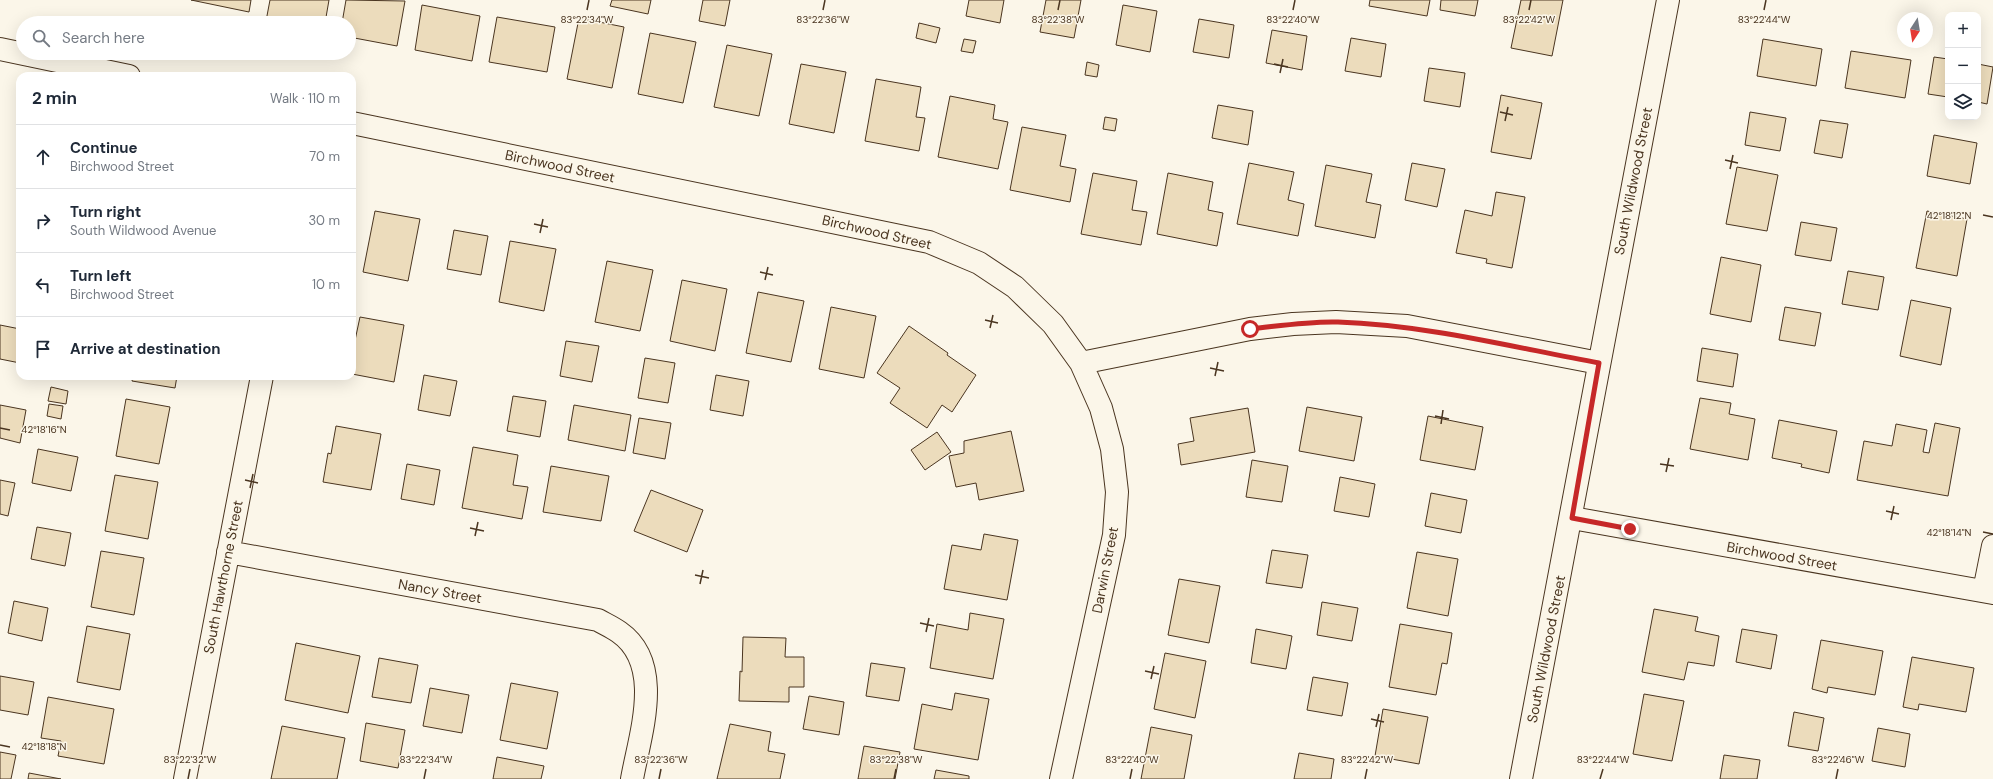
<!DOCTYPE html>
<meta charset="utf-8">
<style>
:root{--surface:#fff;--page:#f6f6f7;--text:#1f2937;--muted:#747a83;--line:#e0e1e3}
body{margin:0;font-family:"DM Sans",sans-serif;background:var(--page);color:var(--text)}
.controls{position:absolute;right:12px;top:12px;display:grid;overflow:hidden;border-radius:8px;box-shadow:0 4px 16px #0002}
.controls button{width:36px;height:36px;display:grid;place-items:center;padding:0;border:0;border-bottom:1px solid var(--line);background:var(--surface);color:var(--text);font:20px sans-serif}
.compass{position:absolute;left:1897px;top:12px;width:36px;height:36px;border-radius:50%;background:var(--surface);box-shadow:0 4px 16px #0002;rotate:192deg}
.stop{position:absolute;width:12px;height:12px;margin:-9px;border:3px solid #c62828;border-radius:50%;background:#fff}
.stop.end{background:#c62828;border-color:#fff;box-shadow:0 1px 4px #0008}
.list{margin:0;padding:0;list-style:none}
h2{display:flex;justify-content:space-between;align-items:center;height:52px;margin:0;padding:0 16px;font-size:17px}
h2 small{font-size:13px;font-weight:400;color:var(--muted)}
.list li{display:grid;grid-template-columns:26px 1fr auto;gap:12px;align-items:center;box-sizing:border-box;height:64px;padding:0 16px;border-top:1px solid var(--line)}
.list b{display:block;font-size:15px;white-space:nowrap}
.list p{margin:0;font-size:13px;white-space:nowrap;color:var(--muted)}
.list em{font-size:13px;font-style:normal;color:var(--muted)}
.icon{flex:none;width:22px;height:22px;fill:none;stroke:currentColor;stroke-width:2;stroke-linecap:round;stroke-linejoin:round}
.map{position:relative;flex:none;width:1993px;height:779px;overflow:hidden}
.search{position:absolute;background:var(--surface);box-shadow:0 4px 16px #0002;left:16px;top:16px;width:340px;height:44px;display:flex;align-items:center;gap:10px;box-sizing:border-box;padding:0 14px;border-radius:22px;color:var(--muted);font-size:15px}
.panel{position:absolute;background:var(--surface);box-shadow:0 4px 16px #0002;left:16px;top:72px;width:340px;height:308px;border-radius:12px}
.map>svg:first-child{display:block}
.building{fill:#ecdcbc;stroke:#4a3520}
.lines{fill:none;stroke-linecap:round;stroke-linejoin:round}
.minor-casing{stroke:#4a3520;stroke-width:24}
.tertiary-casing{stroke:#4a3520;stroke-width:24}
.minor{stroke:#fbf6e9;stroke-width:22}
.tertiary{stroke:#fbf6e9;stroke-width:22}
.route{stroke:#c62828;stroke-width:5}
.ticks{fill:none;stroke:#4a3520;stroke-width:1.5}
.labels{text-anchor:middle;stroke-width:3;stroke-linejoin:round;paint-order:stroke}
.street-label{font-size:14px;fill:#4a3520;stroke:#fbf6e9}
.ticks-label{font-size:10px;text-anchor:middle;fill:#4a3520;stroke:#fbf6e9;stroke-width:3;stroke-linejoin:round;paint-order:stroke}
</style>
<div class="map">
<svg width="1993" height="779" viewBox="0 0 1993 779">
<rect width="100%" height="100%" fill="#fbf6e9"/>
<path class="building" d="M 191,0 L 251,0 L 249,12 Z
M 270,0 L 329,0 L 325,23 L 280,23 L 266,21 Z
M 346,0 L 405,1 L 397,46 L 349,37 L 349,23 L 342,23 Z
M 612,0 L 651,0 L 648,14 L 610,6 Z
M 703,0 L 730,0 L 725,26 L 699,21 Z
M 969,0 L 1004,0 L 1000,23 L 966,16 Z
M 1046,0 L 1081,0 L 1074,38 L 1040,32 Z
M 1370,0 L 1430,0 L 1427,16 L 1369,6 Z
M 1441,0 L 1478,0 L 1475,16 L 1440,10 Z
M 1521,0 L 1563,0 L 1552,56 L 1511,48 Z
M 422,5 L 480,16 L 472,61 L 415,50 Z
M 1123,5 L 1157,11 L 1150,52 L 1116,45 Z
M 497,17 L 555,27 L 547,72 L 489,62 Z
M 579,18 L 624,27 L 612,88 L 567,79 Z
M 1199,19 L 1234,25 L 1229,58 L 1193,52 Z
M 919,23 L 940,28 L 936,43 L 916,38 Z
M 1272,30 L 1307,36 L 1302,70 L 1266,63 Z
M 650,33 L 696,42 L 683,103 L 638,94 Z
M 1351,38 L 1386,44 L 1381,77 L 1345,71 Z
M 964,39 L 976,41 L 973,53 L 961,51 Z
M 1763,39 L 1822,49 L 1816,86 L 1757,76 Z
M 727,45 L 772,54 L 759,116 L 714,107 Z
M 1851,51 L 1911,60 L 1905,98 L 1845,88 Z
M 1934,57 L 1948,59 L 1948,97 L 1928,94 Z
M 1087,62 L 1099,65 L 1097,77 L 1085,75 Z
M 801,64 L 846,72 L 834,133 L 789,124 Z
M 1978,64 L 1993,67 L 1987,104 L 1978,102 Z
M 1429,68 L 1465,73 L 1460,107 L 1424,101 Z
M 876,79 L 921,87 L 916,117 L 925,118 L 919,151 L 865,141 Z
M 1501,95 L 1542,103 L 1531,159 L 1491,152 Z
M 950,96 L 995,105 L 993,119 L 1008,122 L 998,169 L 938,157 Z
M 1218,105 L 1253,111 L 1248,145 L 1212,138 Z
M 1750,112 L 1786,118 L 1780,151 L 1745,145 Z
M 1105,117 L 1117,119 L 1115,131 L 1103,129 Z
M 1820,120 L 1848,124 L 1842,158 L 1814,153 Z
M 1022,127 L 1066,135 L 1060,166 L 1076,169 L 1070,202 L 1010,190 Z
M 1934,135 L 1977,143 L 1970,184 L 1927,176 Z
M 1249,163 L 1294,172 L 1288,200 L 1304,204 L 1298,236 L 1237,224 Z
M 1412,163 L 1445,169 L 1437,207 L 1405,200 Z
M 1326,165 L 1372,174 L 1366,202 L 1381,205 L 1375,238 L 1315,226 Z
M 1737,167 L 1778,175 L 1767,231 L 1726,224 Z
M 1093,173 L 1137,181 L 1132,210 L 1147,212 L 1141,245 L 1081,234 Z
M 1168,173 L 1213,182 L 1208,210 L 1223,213 L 1217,246 L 1157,234 Z
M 1496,192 L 1525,197 L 1512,268 L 1486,263 L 1487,259 L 1456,253 L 1465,210 L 1492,216 Z
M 375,211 L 420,219 L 408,281 L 363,272 Z
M 1927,211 L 1967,219 L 1957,276 L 1916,268 Z
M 1801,222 L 1837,228 L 1831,261 L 1795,255 Z
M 454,230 L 488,236 L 481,275 L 447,269 Z
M 510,241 L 556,249 L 544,311 L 499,302 Z
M 1721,257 L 1761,265 L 1751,322 L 1710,314 Z
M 607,261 L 653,270 L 640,331 L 595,322 Z
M 1848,271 L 1884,277 L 1878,310 L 1842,304 Z
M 682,280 L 727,289 L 715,351 L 670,341 Z
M 758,292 L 804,301 L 791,362 L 746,353 Z
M 1911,300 L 1951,308 L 1941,365 L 1900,356 Z
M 831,307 L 876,316 L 864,378 L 819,369 Z
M 1785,307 L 1821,313 L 1815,346 L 1779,340 Z
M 360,317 L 404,325 L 394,382 L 352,374 L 352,344 L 354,345 Z
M 0,325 L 20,329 L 20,363 L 0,359 Z
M 909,326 L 948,353 L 947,355 L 976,375 L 952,412 L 942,405 L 927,428 L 890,403 L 900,388 L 877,373 Z
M 566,341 L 599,346 L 592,382 L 560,376 Z
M 1702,348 L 1738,354 L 1733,387 L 1697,381 Z
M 645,358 L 675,363 L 668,403 L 638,398 Z
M 424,375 L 457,381 L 450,416 L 418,410 Z
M 716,375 L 749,381 L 743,416 L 710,410 Z
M 133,376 L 177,376 L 175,388 L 132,381 Z
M 51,387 L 68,391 L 66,404 L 48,401 Z
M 513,396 L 546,401 L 540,437 L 507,431 Z
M 1700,398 L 1731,403 L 1729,414 L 1755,419 L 1748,460 L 1690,449 Z
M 126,399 L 170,407 L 159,464 L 116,456 Z
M 49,404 L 63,406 L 61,419 L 47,416 Z
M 0,405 L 26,410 L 20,443 L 0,438 Z
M 574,405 L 631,415 L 625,451 L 568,440 Z
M 1307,407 L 1362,417 L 1354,461 L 1299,451 Z
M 1248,408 L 1255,452 L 1181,465 L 1178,444 L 1194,441 L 1190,418 Z
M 1428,416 L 1483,427 L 1475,470 L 1420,460 Z
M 639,418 L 671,423 L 665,459 L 633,453 Z
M 1779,420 L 1837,431 L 1829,473 L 1801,467 L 1802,464 L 1772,458 Z
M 1935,423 L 1960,428 L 1948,496 L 1857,480 L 1864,441 L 1892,446 L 1896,424 L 1927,430 L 1923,452 L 1929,453 Z
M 336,426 L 381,434 L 371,490 L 323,482 L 328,453 L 331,454 Z
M 1011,431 L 1024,491 L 979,500 L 976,483 L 956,487 L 949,456 L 964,453 L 964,441 Z
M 937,432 L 951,452 L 925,470 L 911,450 Z
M 473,447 L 518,455 L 513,485 L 528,487 L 522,519 L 462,508 Z
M 38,449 L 78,457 L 71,491 L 32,483 Z
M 1252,460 L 1288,466 L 1282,502 L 1246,497 Z
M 407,464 L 440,470 L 434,505 L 401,499 Z
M 551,466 L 609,476 L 601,521 L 543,512 Z
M 115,475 L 158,482 L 148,539 L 105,531 Z
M 1340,477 L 1375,484 L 1369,517 L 1334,511 Z
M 0,480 L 15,483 L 8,516 L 0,514 Z
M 651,490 L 703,510 L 687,552 L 634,531 Z
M 1431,493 L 1467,500 L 1461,533 L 1425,526 Z
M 37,527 L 71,533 L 65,566 L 31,559 Z
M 984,534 L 1018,540 L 1007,600 L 944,589 L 952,545 L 981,550 Z
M 1272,550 L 1308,555 L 1302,588 L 1266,583 Z
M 101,551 L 144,558 L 134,615 L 91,607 Z
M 1417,552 L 1458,559 L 1448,616 L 1407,608 Z
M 1179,579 L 1220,586 L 1209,643 L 1168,635 Z
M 14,601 L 48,608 L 42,641 L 8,633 Z
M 1322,602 L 1358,608 L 1352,641 L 1317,635 Z
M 1654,609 L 1698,617 L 1695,631 L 1719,636 L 1714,666 L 1688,662 L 1684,680 L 1642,672 Z
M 970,613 L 1004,619 L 993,679 L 930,668 L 937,624 L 968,630 Z
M 1400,624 L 1452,633 L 1447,664 L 1442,663 L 1436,695 L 1389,687 Z
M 87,626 L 130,634 L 120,690 L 77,682 Z
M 1256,629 L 1292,636 L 1286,669 L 1251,663 Z
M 1742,629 L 1777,635 L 1771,669 L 1736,662 Z
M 743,637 L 786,638 L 785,657 L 804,657 L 804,687 L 789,687 L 789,702 L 739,701 L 740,671 L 742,672 Z
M 1821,640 L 1883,651 L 1875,695 L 1828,687 L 1827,693 L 1812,689 Z
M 296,643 L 360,656 L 348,713 L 285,700 Z
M 1165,653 L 1206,661 L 1195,718 L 1154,709 Z
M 1912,657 L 1974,668 L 1966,712 L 1919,704 L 1918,710 L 1903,707 Z
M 379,658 L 418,665 L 411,703 L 372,697 Z
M 871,663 L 905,668 L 899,701 L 866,696 Z
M 0,676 L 34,682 L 28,715 L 0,710 Z
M 1313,677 L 1348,683 L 1342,716 L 1307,710 Z
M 511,683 L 558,692 L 547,749 L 500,740 Z
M 430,688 L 469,695 L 462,733 L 423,726 Z
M 955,693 L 989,699 L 978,760 L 914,749 L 922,704 L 952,710 Z
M 1644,694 L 1684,701 L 1672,761 L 1633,754 Z
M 809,696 L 844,702 L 839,735 L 803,729 Z
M 48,697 L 114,709 L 104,764 L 58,756 L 61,741 L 41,738 Z
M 1383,709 L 1428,717 L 1419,764 L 1375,756 Z
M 1794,712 L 1824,718 L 1818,751 L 1788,746 Z
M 366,723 L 405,730 L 398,768 L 360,761 Z
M 730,724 L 771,732 L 768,751 L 785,754 L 780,779 L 717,779 Z
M 282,726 L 345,738 L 337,779 L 271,779 Z
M 1151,727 L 1192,735 L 1184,779 L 1141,779 Z
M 1878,728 L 1910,734 L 1905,767 L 1872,761 Z
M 864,746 L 900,752 L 895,779 L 858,779 Z
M 0,752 L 16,755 L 11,779 L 0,779 Z
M 1299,753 L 1334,759 L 1331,779 L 1294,779 Z
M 1724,755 L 1760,760 L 1757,779 L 1720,779 Z
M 497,757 L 544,766 L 541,779 L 493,779 Z
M 936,770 L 969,776 L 969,779 L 934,779 Z
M 29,773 L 61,779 L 28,779 Z"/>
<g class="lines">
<defs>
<path id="minor" d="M 0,49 L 129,76
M 352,123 L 929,242 L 979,263 L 1015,287 L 1053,324 L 1081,363 L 1250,329 L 1293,324 L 1336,322 L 1407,326 L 1599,363
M 1572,518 L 1993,593
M 228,552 L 598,620 C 605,624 612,627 619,632 C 665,664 640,734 632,779
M 1984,591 L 1993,546
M 185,779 L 262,376
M 1061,779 L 1114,535 L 1117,492 L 1112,449 L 1101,408 L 1081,363"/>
<path id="tertiary" d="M 1521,779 C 1572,520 1618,260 1668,0"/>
</defs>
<use href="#minor" class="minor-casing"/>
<use href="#tertiary" class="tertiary-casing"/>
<use href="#minor" class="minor"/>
<use href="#tertiary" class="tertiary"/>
</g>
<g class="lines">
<path class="route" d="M 1250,329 C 1279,326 1309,321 1338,322 C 1426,325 1512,347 1599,363 L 1572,518 L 1630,529"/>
</g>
<path class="ticks" d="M 587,10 L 589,0M 823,10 L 825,0M 1058,10 L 1060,0M 1293,10 L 1295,0M 1529,10 L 1531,0M 1764,10 L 1766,0M 1274,64 L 1288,67M 1280,73 L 1283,59M 1500,112 L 1513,115M 1505,121 L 1508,107M 1725,160 L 1738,163M 1730,169 L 1733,155M 1983,215 L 1993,217M 534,224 L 548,227M 540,233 L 543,219M 760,272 L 773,275M 765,280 L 768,267M 985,320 L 998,323M 990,328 L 993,315M 1210,368 L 1224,371M 1215,376 L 1218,362M 1435,416 L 1449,419M 1441,424 L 1443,410M 0,428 L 10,430M 1660,464 L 1674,466M 1666,472 L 1669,458M 245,480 L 258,483M 250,488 L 253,474M 1886,511 L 1899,514M 1891,520 L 1894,506M 470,528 L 484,531M 1983,532 L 1993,534M 475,536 L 478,522M 695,575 L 709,578M 700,584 L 703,570M 920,623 L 934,626M 926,632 L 929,618M 1145,671 L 1159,674M 1151,679 L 1154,666M 1371,719 L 1384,722M 1376,727 L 1379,714M 0,745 L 10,747M 188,779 L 190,769M 424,779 L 426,769M 659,779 L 661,769M 894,779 L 896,769M 1130,779 L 1132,769M 1365,779 L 1367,769M 1600,779 L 1603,769M 1836,779 L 1838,769"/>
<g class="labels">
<g class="street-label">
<text transform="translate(560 166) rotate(12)" y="5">Birchwood Street</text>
<text transform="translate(1633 181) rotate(-79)" y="5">South Wildwood Street</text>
<text transform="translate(877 232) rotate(13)" y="5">Birchwood Street</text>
<text transform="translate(1782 556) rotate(10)" y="5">Birchwood Street</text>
<text transform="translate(1105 570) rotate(-79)" y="5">Darwin Street</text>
<text transform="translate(223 577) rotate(-79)" y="5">South Hawthorne Street</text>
<text transform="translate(440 591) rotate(10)" y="5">Nancy Street</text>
<text transform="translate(1546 649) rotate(-79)" y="5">South Wildwood Street</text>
</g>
</g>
<g class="ticks-label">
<text x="587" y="23">83°22'34"W</text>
<text x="823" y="23">83°22'36"W</text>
<text x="1058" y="23">83°22'38"W</text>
<text x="1293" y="23">83°22'40"W</text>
<text x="1529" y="23">83°22'42"W</text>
<text x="1764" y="23">83°22'44"W</text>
<text x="1949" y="219">42°18'12"N</text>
<text x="44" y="433">42°18'16"N</text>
<text x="1949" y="536">42°18'14"N</text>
<text x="44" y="750">42°18'18"N</text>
<text x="190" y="763">83°22'32"W</text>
<text x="426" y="763">83°22'34"W</text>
<text x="661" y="763">83°22'36"W</text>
<text x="896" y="763">83°22'38"W</text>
<text x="1132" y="763">83°22'40"W</text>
<text x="1367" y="763">83°22'42"W</text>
<text x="1603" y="763">83°22'44"W</text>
<text x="1838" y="763">83°22'46"W</text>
</g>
</svg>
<div class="controls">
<button>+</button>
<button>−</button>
<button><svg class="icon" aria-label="layers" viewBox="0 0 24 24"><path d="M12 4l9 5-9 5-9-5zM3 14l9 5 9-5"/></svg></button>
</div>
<svg class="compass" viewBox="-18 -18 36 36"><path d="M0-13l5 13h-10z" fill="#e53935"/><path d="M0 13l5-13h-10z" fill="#747a83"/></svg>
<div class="stop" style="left:1250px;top:329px"></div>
<div class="stop end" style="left:1630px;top:529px"></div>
<div class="search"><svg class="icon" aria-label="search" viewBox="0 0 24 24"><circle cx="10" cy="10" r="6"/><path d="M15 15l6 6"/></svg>Search here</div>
<section class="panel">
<h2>2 min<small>Walk · 110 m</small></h2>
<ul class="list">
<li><svg class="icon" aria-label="ahead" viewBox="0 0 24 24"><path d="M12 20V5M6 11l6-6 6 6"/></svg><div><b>Continue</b><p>Birchwood Street</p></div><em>70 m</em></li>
<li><svg class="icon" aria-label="right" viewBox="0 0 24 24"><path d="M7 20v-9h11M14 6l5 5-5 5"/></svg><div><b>Turn right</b><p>South Wildwood Avenue</p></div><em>30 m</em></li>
<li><svg class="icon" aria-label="left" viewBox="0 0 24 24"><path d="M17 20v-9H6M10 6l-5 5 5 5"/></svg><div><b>Turn left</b><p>Birchwood Street</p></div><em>10 m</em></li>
<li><svg class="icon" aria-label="arrive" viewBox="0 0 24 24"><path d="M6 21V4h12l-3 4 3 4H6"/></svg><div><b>Arrive at destination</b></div></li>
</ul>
</section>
</div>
